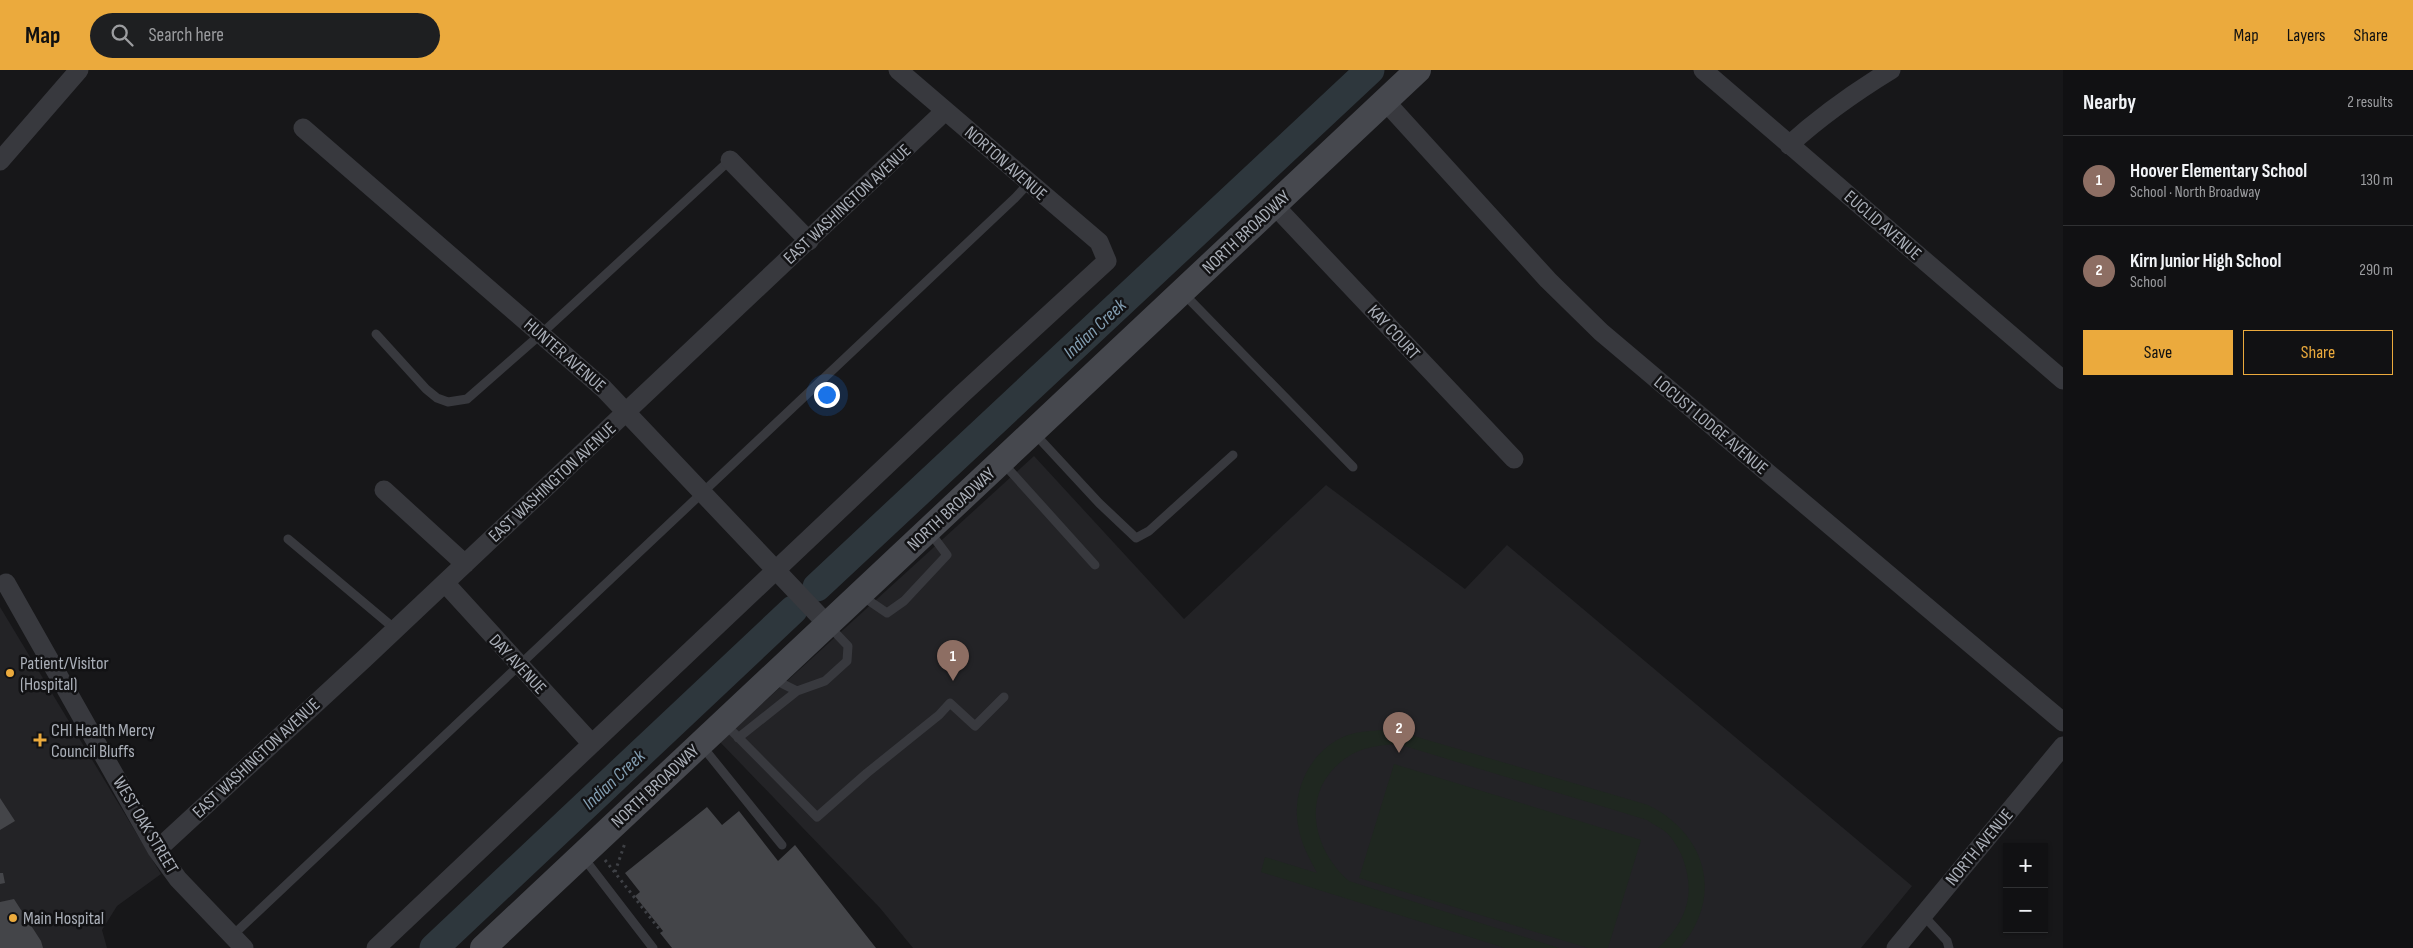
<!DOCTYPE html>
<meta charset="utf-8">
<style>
:root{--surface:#111113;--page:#1e1f21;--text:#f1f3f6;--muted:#9c9da0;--line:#303133;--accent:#ebaa3d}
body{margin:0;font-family:"Sofia Sans Condensed",sans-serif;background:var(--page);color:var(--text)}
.controls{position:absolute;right:15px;bottom:15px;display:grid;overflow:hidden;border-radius:0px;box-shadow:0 1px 4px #0004}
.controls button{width:45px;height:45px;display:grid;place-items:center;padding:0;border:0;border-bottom:1px solid var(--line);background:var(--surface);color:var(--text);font:25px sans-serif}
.you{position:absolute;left:826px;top:324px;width:18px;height:18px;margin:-12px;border:4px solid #fff;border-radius:50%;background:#1a73e8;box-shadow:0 0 0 8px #1a73e833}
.badge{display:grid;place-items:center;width:32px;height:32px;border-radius:50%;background:var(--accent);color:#fff;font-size:16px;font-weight:700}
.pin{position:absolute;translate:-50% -41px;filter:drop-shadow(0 1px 2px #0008)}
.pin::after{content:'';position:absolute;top:26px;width:18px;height:15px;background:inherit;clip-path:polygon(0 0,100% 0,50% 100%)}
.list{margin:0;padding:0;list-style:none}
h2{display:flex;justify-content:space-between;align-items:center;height:65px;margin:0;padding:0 20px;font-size:21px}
h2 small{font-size:16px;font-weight:400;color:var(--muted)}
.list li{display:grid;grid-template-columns:32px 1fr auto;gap:15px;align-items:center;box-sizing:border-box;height:90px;padding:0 20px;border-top:1px solid var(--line)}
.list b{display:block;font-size:19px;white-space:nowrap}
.list p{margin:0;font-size:16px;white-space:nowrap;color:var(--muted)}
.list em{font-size:16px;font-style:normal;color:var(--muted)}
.actions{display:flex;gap:10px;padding:15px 20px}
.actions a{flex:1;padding:11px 0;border:1px solid var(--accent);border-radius:0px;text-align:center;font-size:18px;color:var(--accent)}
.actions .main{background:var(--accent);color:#111}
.icon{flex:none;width:28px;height:28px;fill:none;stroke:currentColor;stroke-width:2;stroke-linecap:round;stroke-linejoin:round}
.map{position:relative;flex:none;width:2063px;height:878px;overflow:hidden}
header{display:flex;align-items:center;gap:30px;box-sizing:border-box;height:70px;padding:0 25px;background:var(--accent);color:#111}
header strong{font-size:24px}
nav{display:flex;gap:28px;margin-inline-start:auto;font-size:18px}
.search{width:350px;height:45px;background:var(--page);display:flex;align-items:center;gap:12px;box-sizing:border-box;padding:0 18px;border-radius:28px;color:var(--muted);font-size:19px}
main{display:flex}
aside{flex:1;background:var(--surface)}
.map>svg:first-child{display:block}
.built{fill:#232326}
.green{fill:#1f2720}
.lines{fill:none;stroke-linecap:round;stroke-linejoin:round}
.river{stroke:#2e373d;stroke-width:29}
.building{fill:#444549}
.path{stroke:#3e4045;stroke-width:3;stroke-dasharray:2.5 4;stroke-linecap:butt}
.lane{stroke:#38393e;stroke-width:9}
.street{stroke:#38393e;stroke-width:19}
.secondary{stroke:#46484e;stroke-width:26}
.poi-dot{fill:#ebaa3d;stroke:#121214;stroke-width:2}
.labels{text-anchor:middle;stroke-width:5;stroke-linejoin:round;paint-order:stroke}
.street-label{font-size:18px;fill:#aaafb8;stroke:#121214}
.poi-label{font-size:18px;fill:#aaafb8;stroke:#121214;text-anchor:start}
.water-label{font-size:19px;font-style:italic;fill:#829eb2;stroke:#121214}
</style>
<header>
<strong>Map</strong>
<div class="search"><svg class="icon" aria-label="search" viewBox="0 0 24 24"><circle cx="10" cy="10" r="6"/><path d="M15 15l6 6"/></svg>Search here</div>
<nav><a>Map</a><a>Layers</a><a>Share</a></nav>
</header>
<main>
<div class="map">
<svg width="2063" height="878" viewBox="0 0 2063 878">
<rect width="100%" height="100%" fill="#171719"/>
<path class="built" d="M 1034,386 L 1184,549 L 1326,415 L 1465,519 L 1507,475 L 1912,816 L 1861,878 L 913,878 L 880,838 L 720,672 Z
M 0,537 L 161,804 L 117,836 L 102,860 L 107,878 L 0,878 Z"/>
<path class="green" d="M 1383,660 L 1407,664 L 1648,735 C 1707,764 1724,827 1680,878 L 1658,878 C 1686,852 1696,825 1683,789 C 1680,780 1673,769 1667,763 C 1661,758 1654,755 1647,750 L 1398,674 C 1381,675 1361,677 1346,688 C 1300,720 1311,778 1349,811 L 1559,878 L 1505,878 L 1261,802 L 1265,787 L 1317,803 C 1310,789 1302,776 1299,760 C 1290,722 1310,679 1348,665 C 1359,661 1371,661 1383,660 Z
M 1394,694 L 1641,770 L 1608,878 L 1588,878 L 1359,808 Z"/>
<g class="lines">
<path class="river" d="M 817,517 L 1370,0
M 434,878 L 793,540"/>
</g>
<path class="building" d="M 0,728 L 15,751 L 0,760 Z
M 707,737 L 722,755 L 739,741 L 778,791 L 795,775 L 876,878 L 672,878 L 660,863 L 663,861 L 635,826 L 640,822 L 625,803 Z
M 0,803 L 3,803 L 5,813 L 0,814 Z
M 14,829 L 41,871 L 43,878 L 0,878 L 0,832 Z"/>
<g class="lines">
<path class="path" d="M 605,790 L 660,860
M 615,802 L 625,773"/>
<path class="lane" d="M 1184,224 L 1353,397
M 376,264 L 426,319 L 437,328 L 448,332 L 467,329 L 541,264 L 730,90
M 1035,364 L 1099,433 L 1136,468 L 1149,461 L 1233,385
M 1003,393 L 1095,495
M 288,469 L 395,559
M 862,526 L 887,543 L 904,531 L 947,485 L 929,461
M 773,609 L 797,621 L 825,611 L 847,591 L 848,576 L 828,555
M 725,654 L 817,747 L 867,703 L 939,645 L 950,633 L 975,656 L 1004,627
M 738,668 L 797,621
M 702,676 L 782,775
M 583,787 L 653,878
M 1923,845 L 1947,871 L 1949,878
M 232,866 L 1015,128 L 1029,113"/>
<path class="street" d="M 1703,0 L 2063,310
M 1385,31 L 1548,210 L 1601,262 L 2063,652
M 303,58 L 604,319 L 827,554
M 1789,75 C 1821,46 1855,22 1891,0
M 730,90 L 809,171
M 0,91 L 79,0
M 1274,135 L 1514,389
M 384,420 L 465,494
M 6,513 L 157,780 L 178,809 L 244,878
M 445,513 L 592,674
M 157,780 L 364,589 L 945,41
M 376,878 L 961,325 L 1107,191 L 1099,172 L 898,0
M 1896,878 L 2063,676"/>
<path class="secondary" d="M 483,878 L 1418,0"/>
</g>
<g class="poi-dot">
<circle cx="10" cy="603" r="5"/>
<path d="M37.5 662.5h5v5h5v5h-5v5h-5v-5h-5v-5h5z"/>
<circle cx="13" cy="848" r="5"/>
</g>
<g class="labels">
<g class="street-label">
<text transform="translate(1006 93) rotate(41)" y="6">NORTON AVENUE</text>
<text transform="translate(847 134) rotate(-43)" y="6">EAST WASHINGTON AVENUE</text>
<text transform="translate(1883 155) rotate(41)" y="6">EUCLID AVENUE</text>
<text transform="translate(1246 162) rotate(-43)" y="6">NORTH BROADWAY</text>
<text transform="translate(1394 262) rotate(47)" y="6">KAY COURT</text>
<text transform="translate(565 285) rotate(41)" y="6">HUNTER AVENUE</text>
<text transform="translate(1711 355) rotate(40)" y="6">LOCUST LODGE AVENUE</text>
<text transform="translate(552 412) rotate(-43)" y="6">EAST WASHINGTON AVENUE</text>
<text transform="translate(951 439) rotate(-43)" y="6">NORTH BROADWAY</text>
<text transform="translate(518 594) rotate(47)" y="6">DAY AVENUE</text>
<text transform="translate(256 688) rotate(-43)" y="6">EAST WASHINGTON AVENUE</text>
<text transform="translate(655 716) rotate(-43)" y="6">NORTH BROADWAY</text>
<text transform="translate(146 755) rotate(59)" y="6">WEST OAK STREET</text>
<text transform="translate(1979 777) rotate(-50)" y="6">NORTH AVENUE</text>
</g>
<g class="poi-label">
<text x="20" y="599">Patient/Visitor<tspan x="20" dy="21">(Hospital)</tspan></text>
<text x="51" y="666">CHI Health Mercy<tspan x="51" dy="21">Council Bluffs</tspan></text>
<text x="23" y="854">Main Hospital</text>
</g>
<g class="water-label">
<text transform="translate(1094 258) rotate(-43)" y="7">Indian Creek</text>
<text transform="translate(613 709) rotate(-43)" y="7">Indian Creek</text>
</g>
</g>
</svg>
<div class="controls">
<button>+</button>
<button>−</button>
</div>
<div class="you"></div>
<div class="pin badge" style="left:953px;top:611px;background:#8d6e63">1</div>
<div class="pin badge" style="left:1399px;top:683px;background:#8d6e63">2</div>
</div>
<aside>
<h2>Nearby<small>2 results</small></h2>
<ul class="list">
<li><span class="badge" style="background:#8d6e63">1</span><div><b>Hoover Elementary School</b><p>School · North Broadway</p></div><em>130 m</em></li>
<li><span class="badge" style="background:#8d6e63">2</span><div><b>Kirn Junior High School</b><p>School</p></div><em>290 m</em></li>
</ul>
<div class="actions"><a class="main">Save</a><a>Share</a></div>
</aside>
</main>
